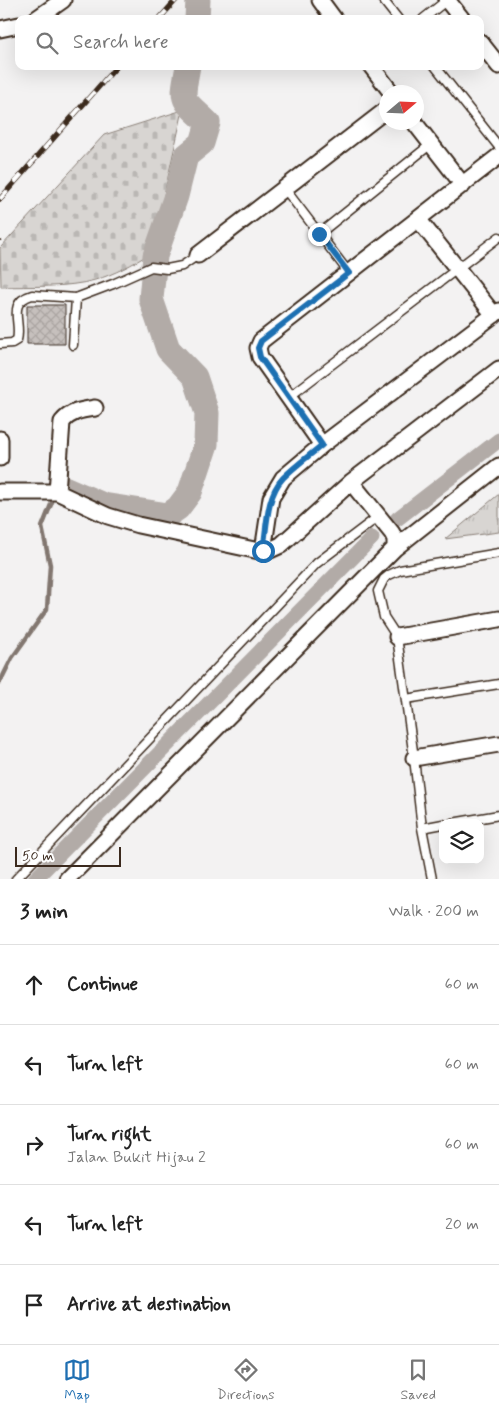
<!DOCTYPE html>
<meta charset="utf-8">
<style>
:root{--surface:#fff;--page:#f6f6f6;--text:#222;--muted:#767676;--line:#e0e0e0;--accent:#1f6fb2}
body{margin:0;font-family:Mynerve,sans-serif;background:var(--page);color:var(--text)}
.controls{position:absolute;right:15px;bottom:15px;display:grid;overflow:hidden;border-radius:10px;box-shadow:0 5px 20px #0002}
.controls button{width:45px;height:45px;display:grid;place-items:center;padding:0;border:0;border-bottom:1px solid var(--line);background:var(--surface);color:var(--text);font:25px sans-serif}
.compass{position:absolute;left:379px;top:85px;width:45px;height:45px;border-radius:50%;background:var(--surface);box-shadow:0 5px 20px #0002;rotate:71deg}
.scale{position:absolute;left:15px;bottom:12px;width:106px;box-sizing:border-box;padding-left:5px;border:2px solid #3b2a1e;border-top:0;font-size:14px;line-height:18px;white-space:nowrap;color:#3b2a1e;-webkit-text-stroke:4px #fff;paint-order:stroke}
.stop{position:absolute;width:15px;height:15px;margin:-11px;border:4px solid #1f6fb2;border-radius:50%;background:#fff}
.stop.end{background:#1f6fb2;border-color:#fff;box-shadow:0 1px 5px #0008}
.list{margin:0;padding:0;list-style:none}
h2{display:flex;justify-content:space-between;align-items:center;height:65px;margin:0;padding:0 20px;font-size:21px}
h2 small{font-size:16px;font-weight:400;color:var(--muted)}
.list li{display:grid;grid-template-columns:32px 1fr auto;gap:15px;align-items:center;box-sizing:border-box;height:80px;padding:0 20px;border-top:1px solid var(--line)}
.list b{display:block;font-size:19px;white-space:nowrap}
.list p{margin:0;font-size:16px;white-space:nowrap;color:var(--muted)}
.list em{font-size:16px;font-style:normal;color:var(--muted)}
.icon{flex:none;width:28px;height:28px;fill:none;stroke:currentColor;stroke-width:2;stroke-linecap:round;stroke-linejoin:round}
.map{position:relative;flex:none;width:499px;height:879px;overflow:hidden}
.search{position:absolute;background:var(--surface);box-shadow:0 5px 20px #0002;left:15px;right:15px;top:15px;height:55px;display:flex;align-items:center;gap:12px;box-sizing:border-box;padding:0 18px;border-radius:10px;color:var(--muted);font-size:19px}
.sheet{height:465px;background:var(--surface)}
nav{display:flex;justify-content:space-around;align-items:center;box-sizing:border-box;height:70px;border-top:1px solid var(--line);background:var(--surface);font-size:14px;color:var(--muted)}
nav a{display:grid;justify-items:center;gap:2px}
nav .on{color:var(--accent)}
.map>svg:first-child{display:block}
.cemetery{fill:url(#cemetery-stones);stroke:#8a8078}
.park{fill:url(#park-tufts);stroke:#8a8078}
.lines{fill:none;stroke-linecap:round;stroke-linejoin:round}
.stream{stroke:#827770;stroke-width:4.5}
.canal{stroke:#b2aba7;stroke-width:15}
.river{stroke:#b2aba7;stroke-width:25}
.building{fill:url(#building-cross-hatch);stroke:#3b2a1e}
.service-casing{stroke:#3b2a1e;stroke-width:11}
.minor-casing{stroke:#3b2a1e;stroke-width:19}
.path{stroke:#3b2a1e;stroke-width:2.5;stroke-dasharray:1 4;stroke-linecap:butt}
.service{stroke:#fff;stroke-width:8}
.minor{stroke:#fff;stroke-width:15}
.rail-casing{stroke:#3b2a1e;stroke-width:5.5}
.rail{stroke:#fff;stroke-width:4;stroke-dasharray:11;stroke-linecap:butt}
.route{stroke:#1f6fb2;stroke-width:6}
</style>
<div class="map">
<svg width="499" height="879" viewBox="0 0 499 879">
<defs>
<pattern id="cemetery-stones" width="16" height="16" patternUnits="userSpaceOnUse" patternTransform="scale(1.25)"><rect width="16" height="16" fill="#d8d5d2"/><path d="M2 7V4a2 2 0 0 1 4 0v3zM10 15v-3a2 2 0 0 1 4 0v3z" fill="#bab7b4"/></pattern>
<pattern id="park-tufts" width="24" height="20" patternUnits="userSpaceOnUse" patternTransform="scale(1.25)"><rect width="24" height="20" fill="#d8d5d2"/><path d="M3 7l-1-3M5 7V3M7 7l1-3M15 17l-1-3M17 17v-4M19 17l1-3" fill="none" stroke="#bab7b4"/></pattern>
<pattern id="building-cross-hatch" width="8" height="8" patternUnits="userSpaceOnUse" patternTransform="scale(1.25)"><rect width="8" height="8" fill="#c6c0bd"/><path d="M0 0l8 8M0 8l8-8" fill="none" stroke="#aba5a2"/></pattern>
</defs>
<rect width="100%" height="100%" fill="#f3f2f2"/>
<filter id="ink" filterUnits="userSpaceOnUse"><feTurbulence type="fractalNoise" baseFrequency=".02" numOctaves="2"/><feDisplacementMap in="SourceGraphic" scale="10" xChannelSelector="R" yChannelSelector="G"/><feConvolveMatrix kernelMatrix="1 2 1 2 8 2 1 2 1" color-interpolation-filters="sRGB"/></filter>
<g filter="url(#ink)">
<path class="cemetery" d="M 183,110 L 151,253 C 133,264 115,274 95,280 C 68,288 29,286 1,287 L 0,248 L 104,135 Z"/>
<path class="park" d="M 499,494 L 499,532 L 445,539 Z"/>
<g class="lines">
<path class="stream" d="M 0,682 L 12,658 L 47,609 L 50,565 L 42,527 L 52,502"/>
<path class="canal" d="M 397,519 L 499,440
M 35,879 L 372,538"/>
<path class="river" d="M 197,19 L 198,0
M 64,488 L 103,505 L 168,515 L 178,508 L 190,492 L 206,444 L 207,413 L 195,377 L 168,349 L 151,299 L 155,256 L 176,196 L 186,156 L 202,143 L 208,123 C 181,97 181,104 188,66"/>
</g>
<path class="building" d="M 27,305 L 65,305 L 65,344 L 27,344 Z"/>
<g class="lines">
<defs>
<path id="service" d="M 383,0 L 398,19
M 423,19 L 447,0
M 435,66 L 499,147
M 285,189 L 349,273
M 319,234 L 431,144
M 0,344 L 12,343 L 17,340 C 22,322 6,303 32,295 L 76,298 L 113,284 L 151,267 L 167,269 L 182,266 L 198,255
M 73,345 L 76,298
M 289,397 L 499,237
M 406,699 L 499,684
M 452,823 L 499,815
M 422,828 L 443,824
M 16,879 L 317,563 L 379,516
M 432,879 L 422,828 L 414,758 L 397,637 L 384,617 L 378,591 L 384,579 L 389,575 L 400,570 L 499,553"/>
<path id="minor" d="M 320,0 L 334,19
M 447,0 L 462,19
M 36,19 L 63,0
M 0,29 L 19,25
M 480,42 L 499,66
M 371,66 L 391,92
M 414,122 L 463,185
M 418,219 L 494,315
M 198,255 L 386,110
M 0,439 L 0,458
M 322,445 L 260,357 L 258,348 L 261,341 L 499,156
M 351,482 L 392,533 L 395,539 L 395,548
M 0,492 L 57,492 L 108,516 L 138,525 L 259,551 L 270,550 L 281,545 L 351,482 L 499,369
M 57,492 L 62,422 C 71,411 82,410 95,408
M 263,551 L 271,498 L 283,478 L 322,445 L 499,311
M 397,637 L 499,619
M 414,758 L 499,744
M 67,879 L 395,548 L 499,466"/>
</defs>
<use href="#service" class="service-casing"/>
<use href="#minor" class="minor-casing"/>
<path class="path" d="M 0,240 L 0,242"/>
<use href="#service" class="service"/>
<use href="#minor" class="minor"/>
<defs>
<path id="rail" d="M 159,19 L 176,0
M 0,199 L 117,66"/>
</defs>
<use href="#rail" class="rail-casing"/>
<use href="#rail" class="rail"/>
</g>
</g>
<g class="lines" filter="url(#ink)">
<path class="route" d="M 263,551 C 267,527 266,496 283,478 C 295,466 309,456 322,445 L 260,357 L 258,348 L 261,341 L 349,273 L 319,234"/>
</g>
</svg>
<div class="controls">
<button><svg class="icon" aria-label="layers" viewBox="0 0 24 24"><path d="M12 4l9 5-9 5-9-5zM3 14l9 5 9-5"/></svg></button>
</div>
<svg class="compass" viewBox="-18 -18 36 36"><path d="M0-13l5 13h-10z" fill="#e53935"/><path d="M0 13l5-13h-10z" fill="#767676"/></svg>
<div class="scale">50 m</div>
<div class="stop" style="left:263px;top:551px"></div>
<div class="stop end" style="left:319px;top:234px"></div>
<div class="search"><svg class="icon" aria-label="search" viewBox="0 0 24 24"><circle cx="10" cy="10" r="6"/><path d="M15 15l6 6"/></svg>Search here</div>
</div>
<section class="sheet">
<h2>3 min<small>Walk · 200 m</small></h2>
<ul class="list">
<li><svg class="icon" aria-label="ahead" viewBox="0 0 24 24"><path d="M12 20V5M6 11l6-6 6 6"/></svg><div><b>Continue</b></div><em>60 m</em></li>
<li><svg class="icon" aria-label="left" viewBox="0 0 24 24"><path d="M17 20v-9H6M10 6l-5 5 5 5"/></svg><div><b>Turn left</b></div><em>60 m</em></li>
<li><svg class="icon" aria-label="right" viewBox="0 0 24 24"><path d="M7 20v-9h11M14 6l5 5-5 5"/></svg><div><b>Turn right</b><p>Jalan Bukit Hijau 2</p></div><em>60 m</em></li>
<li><svg class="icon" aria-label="left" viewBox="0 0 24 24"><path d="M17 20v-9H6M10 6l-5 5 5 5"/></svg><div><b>Turn left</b></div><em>20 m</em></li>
<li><svg class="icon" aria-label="arrive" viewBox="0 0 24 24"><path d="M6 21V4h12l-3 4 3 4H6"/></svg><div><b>Arrive at destination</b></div></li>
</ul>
</section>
<nav>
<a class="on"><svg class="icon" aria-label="map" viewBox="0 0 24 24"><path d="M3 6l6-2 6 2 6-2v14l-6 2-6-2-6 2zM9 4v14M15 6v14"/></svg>Map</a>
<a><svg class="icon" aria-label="directions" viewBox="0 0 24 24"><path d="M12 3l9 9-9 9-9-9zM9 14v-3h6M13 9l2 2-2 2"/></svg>Directions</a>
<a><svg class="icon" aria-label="saved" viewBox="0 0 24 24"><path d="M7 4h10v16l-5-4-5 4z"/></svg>Saved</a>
</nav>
